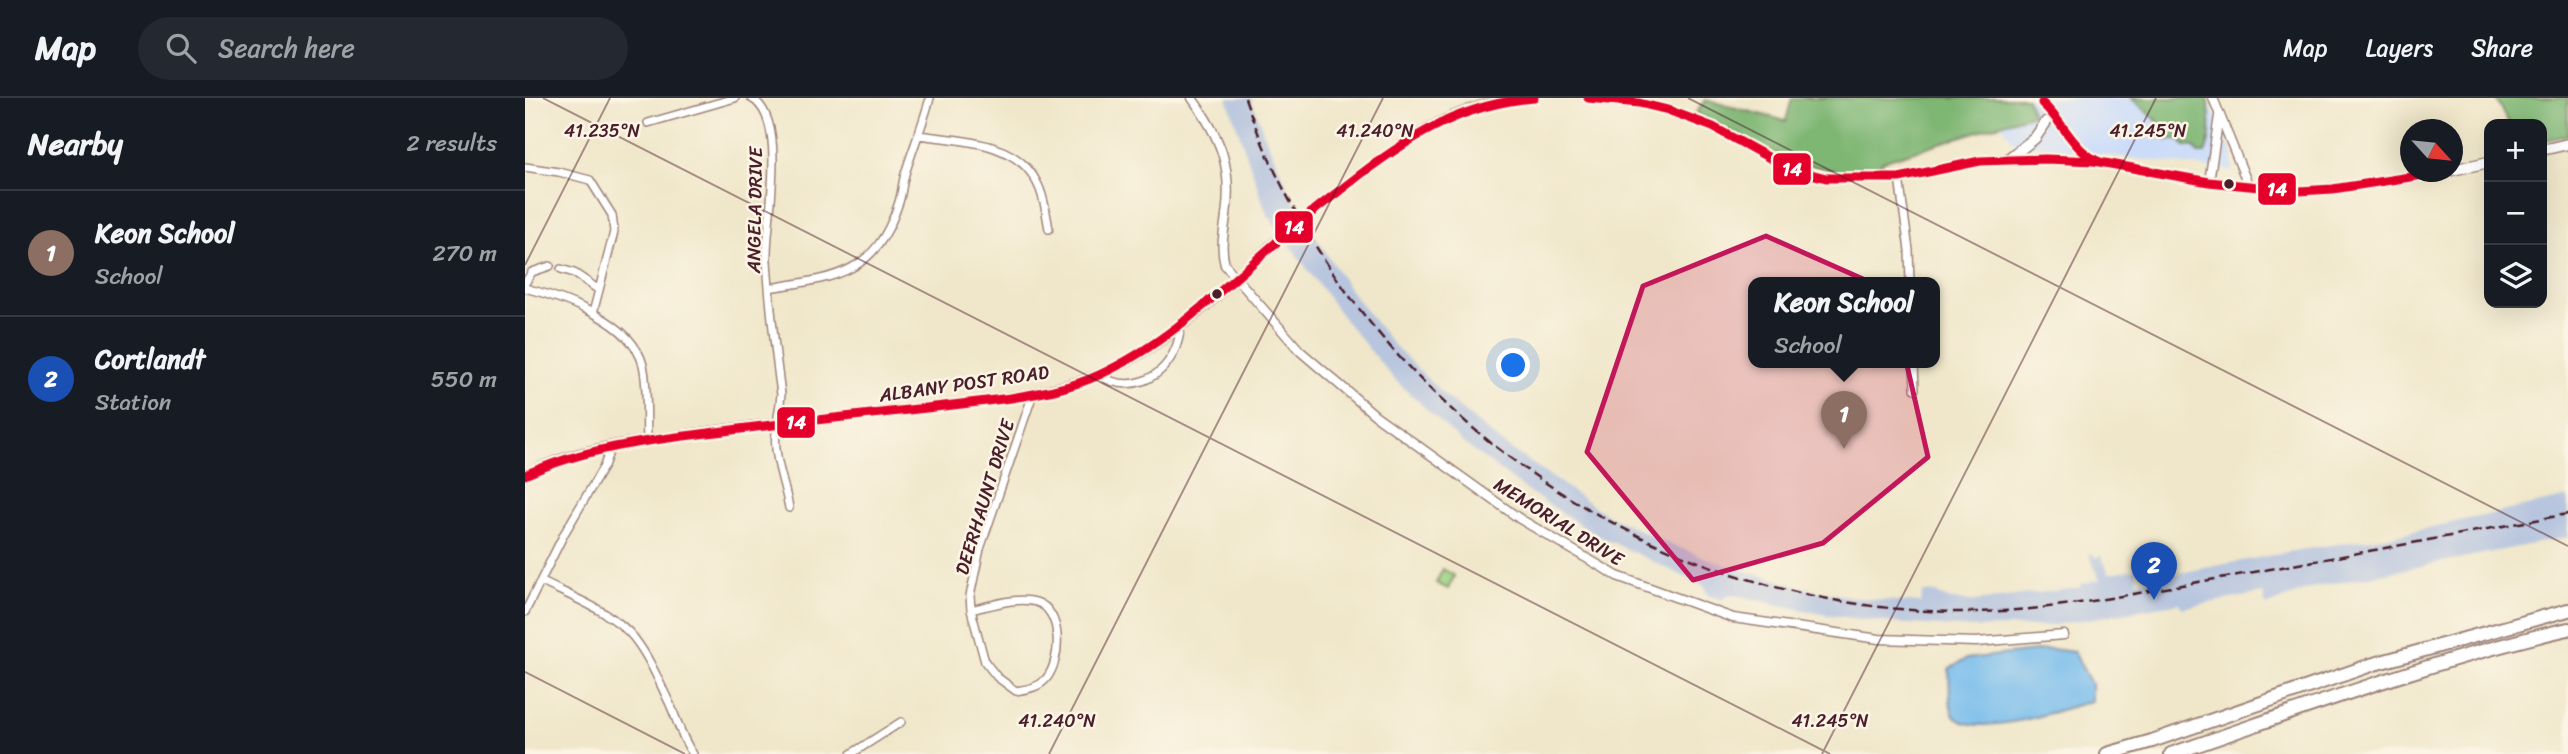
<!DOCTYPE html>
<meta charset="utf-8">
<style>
:root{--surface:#171b24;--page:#242831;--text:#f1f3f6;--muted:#9ea1a6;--line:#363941;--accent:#d690ce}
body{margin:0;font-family:Sriracha,sans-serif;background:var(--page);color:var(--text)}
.controls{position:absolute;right:21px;top:21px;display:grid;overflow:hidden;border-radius:14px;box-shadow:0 7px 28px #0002}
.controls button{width:63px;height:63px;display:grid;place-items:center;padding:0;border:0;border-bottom:2px solid var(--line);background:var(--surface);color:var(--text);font:35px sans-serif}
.compass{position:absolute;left:1875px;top:21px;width:63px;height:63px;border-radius:50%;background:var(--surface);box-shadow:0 7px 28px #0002;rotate:117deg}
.you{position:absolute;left:989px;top:268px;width:24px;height:24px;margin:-18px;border:5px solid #fff;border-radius:50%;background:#1a73e8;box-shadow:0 0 0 10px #1a73e833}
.badge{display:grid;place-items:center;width:46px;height:46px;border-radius:50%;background:var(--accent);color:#fff;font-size:23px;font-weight:700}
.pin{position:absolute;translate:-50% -58px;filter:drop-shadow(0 2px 4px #0008)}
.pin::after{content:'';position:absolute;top:37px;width:24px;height:21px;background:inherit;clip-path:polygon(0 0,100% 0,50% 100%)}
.popup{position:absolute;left:1223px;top:179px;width:192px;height:91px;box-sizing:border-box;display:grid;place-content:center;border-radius:14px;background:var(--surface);filter:drop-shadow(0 2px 5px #0005);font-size:23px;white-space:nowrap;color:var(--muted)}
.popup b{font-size:26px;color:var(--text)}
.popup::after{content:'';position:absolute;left:50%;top:100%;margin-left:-14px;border:14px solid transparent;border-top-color:var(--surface)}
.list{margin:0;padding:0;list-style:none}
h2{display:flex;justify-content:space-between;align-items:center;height:91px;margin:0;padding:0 28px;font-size:30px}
h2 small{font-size:23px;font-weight:400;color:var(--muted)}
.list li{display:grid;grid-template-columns:46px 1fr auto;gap:21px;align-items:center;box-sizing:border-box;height:126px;padding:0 28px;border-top:2px solid var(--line)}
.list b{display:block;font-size:26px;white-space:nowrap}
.list p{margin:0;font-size:23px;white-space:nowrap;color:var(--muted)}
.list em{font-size:23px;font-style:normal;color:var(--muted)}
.icon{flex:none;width:38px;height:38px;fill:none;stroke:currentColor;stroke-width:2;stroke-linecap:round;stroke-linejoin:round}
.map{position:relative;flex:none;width:2043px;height:656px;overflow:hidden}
header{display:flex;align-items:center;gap:42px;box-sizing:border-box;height:98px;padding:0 35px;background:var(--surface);border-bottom:2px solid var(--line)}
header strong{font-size:33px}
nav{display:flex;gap:38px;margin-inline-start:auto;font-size:24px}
.search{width:490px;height:63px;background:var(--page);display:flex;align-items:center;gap:18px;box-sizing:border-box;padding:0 24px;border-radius:38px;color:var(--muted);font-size:26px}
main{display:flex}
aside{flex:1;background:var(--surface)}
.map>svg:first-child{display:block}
.built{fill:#cadcf9}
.industrial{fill:#b7c5de}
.green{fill:#9ed486;stroke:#747a58;stroke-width:2}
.forest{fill:#7eb673;stroke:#646a4f;stroke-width:2}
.water{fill:#75bbec;stroke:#606d8c;stroke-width:2}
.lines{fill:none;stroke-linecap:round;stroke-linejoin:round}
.minor-casing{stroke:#9d837a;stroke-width:10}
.tertiary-casing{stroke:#9d837a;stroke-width:11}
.secondary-casing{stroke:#9d837a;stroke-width:13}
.motorway-casing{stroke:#9d837a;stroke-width:16}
.minor{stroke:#fff;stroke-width:7}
.tertiary{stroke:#fff;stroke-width:8}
.secondary{stroke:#fff;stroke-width:10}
.motorway{stroke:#fff;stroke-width:12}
.rail{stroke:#4a1f2b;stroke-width:2.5;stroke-dasharray:10 5;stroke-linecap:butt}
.secondary-bridge-casing{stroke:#9d837a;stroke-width:13;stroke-linecap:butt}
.secondary-bridge{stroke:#fff;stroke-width:10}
.bus-1-casing{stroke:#fcf5e5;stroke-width:14}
.bus-1{stroke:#e4002b;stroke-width:9}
.marked{fill:#c2185b;fill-opacity:0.2;stroke:#c2185b;stroke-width:5;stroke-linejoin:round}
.ticks{fill:none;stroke:#4a1f2b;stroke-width:2;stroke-opacity:0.45}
.bus-dot{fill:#4a1f2b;stroke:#fcf5e5;stroke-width:2.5}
.labels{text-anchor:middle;stroke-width:5;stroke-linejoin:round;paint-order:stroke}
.street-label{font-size:19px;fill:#4a1f2b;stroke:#fcf5e5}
.ticks-label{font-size:18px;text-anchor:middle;fill:#4a1f2b;stroke:#fcf5e5;stroke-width:5;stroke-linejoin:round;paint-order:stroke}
.line-badge{stroke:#fcf5e5;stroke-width:2.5}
.badge-label{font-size:19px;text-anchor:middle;font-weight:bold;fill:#fff}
</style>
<header>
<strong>Map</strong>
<div class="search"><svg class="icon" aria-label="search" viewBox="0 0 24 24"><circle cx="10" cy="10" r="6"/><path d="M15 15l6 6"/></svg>Search here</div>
<nav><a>Map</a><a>Layers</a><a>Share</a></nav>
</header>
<main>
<aside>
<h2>Nearby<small>2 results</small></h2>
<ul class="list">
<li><span class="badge" style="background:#8d6e63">1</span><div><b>Keon School</b><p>School</p></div><em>270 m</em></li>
<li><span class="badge" style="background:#1a4fb4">2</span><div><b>Cortlandt</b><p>Station</p></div><em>550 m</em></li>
</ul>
</aside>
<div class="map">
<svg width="2043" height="656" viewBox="0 0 2043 656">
<rect width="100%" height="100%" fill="#fcf5e5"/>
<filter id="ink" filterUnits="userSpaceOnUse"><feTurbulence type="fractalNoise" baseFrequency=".0143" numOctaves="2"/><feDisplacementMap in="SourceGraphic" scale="14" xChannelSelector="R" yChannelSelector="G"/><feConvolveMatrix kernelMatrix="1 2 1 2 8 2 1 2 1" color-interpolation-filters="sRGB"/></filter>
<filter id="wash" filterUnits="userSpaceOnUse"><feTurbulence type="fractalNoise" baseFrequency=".00686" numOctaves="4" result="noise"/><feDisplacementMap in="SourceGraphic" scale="28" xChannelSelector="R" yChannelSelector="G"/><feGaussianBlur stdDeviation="1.57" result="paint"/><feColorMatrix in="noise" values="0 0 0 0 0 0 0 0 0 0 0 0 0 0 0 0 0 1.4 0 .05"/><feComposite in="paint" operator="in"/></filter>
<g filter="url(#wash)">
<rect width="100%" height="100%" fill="#f0e7ca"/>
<path class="built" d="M 1458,0 L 1682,0 L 1708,58 L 1708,73 L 1489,45 Z"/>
<path class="industrial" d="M 702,0 L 726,0 L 740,39 L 769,103 L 806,163 L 825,192 L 865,243 L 920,298 L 974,343 L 1079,415 L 1139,444 L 1198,466 L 1286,492 L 1333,500 L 1395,505 L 1398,494 L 1412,495 L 1425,502 L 1450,503 L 1544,491 L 1555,489 L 1555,486 L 1575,482 L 1564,457 L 1568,455 L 1570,460 L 1576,457 L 1584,475 L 1611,471 L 1613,483 L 1768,453 L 1871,437 L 2043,399 L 2043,439 L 1786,490 L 1741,508 L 1738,495 L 1657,510 L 1655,505 L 1524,528 L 1447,530 L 1367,525 L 1296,516 L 1205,496 L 1197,502 L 1182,497 L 1179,488 L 1072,437 L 1004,394 L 938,345 L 869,281 L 818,220 L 742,116 Z"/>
<path class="green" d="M 918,471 L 929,478 L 923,491 L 911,485 Z"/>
<path class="forest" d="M 1267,0 L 1502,0 L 1508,16 L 1357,63 L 1356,73 L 1323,75 L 1269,65 L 1171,15 L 1180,2 L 1261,23 Z
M 1606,0 L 1682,0 C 1686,18 1688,38 1680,55 L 1673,55 L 1669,49 L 1660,48 L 1653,41 L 1642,42 L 1633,36 L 1632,22 Z
M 1970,0 L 2043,0 L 2043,37 L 2017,43 L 2017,26 L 1984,26 Z"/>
<path class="water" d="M 1527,551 L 1549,554 L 1566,586 L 1566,603 C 1539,611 1453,641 1430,619 C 1423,612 1425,581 1424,571 L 1441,561 Z"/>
</g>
<g filter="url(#ink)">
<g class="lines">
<defs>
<path id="minor" d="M 226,0 C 265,20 240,126 242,163 C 245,208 250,252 256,296 C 255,310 252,322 251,334 C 248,359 260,386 264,410
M 123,25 L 210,0
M 393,37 C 434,43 490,42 511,83 C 519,97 521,115 524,131
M 0,69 L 34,74 L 65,82 L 87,117 L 89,134 L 68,215
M 1374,80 L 1384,152 L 1385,185
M 36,171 L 49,175 L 74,192
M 0,185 L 7,174 L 25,168
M 0,190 C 39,200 107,223 118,267 C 123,287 121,322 122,343
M 244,190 C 309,180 350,177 373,107 C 377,97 377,86 380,76 C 388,50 398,26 405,0
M 1389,265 L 1390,291
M 574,277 C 604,296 638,282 651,249 C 654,242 655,234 656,227
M 17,484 C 45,498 90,515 109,540 C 124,559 133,581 143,602 C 152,620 156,640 168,656
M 446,512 C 465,508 492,498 511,504 C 538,512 537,562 521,581 C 513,590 502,591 491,593 L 472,579 L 460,564 L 446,512 L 445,498 L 455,451 L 508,296
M 0,514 L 39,436 L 79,368 L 86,349
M 326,656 L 376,624"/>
<path id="tertiary" d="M 667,0 C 695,39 708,68 701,118 C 699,135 695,149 700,167 L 775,253 L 850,317 L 995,421 L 1092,478 L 1208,520 L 1354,541 L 1451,544 L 1539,537
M 1688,0 L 1724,89
M 1684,84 L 1694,18"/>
<path id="secondary" d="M 1063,0 L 1114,5 L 1143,12 L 1188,29 L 1263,70 L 1301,80 L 1374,80 L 1455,63 L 1521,61 L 1569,63 L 1684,84 L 1774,93 L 1808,91 L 1917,74
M 2017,52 L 2043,46
M 1483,61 L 1510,40 L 1521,24
M 1927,72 L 1964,64
M 793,109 C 858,60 923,2 1009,0
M 0,377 C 56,348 118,344 179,335 C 258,324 337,318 416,308 C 469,302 521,298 571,278 C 635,252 695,196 745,149"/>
<path id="motorway" d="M 1582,656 L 1627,643 L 1849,566 L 2043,512
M 1646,656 C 1778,611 1907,562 2043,531"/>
</defs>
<use href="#minor" class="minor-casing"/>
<use href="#tertiary" class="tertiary-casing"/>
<use href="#secondary" class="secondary-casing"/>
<use href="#motorway" class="motorway-casing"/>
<use href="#minor" class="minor"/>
<use href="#tertiary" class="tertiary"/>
<use href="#secondary" class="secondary"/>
<use href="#motorway" class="motorway"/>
<path class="rail" d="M 720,0 C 826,305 1126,518 1450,514 C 1531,513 1611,495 1690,481 C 1808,460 1925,438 2043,416"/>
<defs>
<path id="secondary-bridge" d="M 745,149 L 793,109"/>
</defs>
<use href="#secondary-bridge" class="secondary-bridge-casing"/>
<use href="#secondary-bridge" class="secondary-bridge"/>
<defs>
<path id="bus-1" d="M 1063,0 L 1114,5 L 1143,12 L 1188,29 L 1263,70 L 1301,80 L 1374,80 L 1455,63 L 1521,61 L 1569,63 L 1684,84 L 1774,93 L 1808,91 L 1917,74
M 1517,5 C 1539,24 1549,56 1578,65
M 0,377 C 65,347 136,341 207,332 C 300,320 393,312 486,300 C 516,295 546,290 574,277 C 642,246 697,191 753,143 C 779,119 808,98 836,76 C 891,35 939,6 1009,0"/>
</defs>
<use href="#bus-1" class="bus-1-casing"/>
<use href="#bus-1" class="bus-1"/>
</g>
</g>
<path class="marked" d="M 1241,138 L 1365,193 L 1403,359 L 1298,445 L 1168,482 L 1062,354 L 1118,188 Z"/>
<path class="ticks" d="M 18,0 L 1305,656M 1163,0 L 2043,448M 0,167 L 85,0M 0,574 L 160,656M 524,656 L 858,0M 1297,656 L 1631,0"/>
<g class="bus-dot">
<circle cx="1704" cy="86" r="6"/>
<circle cx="692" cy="196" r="6"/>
</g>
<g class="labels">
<g class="street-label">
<text transform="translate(229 112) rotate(-89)" y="7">ANGELA DRIVE</text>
<text transform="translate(439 285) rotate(-8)" y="7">ALBANY POST ROAD</text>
<text transform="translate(459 399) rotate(-73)" y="7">DEERHAUNT DRIVE</text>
<text transform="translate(1034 423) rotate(32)" y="7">MEMORIAL DRIVE</text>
</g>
</g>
<g class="ticks-label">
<text x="77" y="39">41.235°N</text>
<text x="850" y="39">41.240°N</text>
<text x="1623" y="39">41.245°N</text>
<text x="532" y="629">41.240°N</text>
<text x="1305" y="629">41.245°N</text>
</g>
<g class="line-badge">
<rect x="1247" y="54" width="40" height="34" rx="7" fill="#e4002b"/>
<rect x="1732" y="74" width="40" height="34" rx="7" fill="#e4002b"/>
<rect x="749" y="112" width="40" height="34" rx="7" fill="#e4002b"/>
<rect x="251" y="308" width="40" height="33" rx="7" fill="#e4002b"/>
</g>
<g class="badge-label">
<text x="1267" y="78">14</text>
<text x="1752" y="98">14</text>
<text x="769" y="136">14</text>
<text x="271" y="331">14</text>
</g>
</svg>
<div class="controls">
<button>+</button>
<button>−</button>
<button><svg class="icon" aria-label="layers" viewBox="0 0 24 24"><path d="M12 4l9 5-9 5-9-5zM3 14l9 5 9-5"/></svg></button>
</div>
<svg class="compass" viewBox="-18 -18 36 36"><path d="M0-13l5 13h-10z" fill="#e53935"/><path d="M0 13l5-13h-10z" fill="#9ea1a6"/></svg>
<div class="you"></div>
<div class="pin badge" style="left:1319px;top:351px;background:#8d6e63">1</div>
<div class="popup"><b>Keon School</b>School</div>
<div class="pin badge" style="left:1629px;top:502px;background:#1a4fb4">2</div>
</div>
</main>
